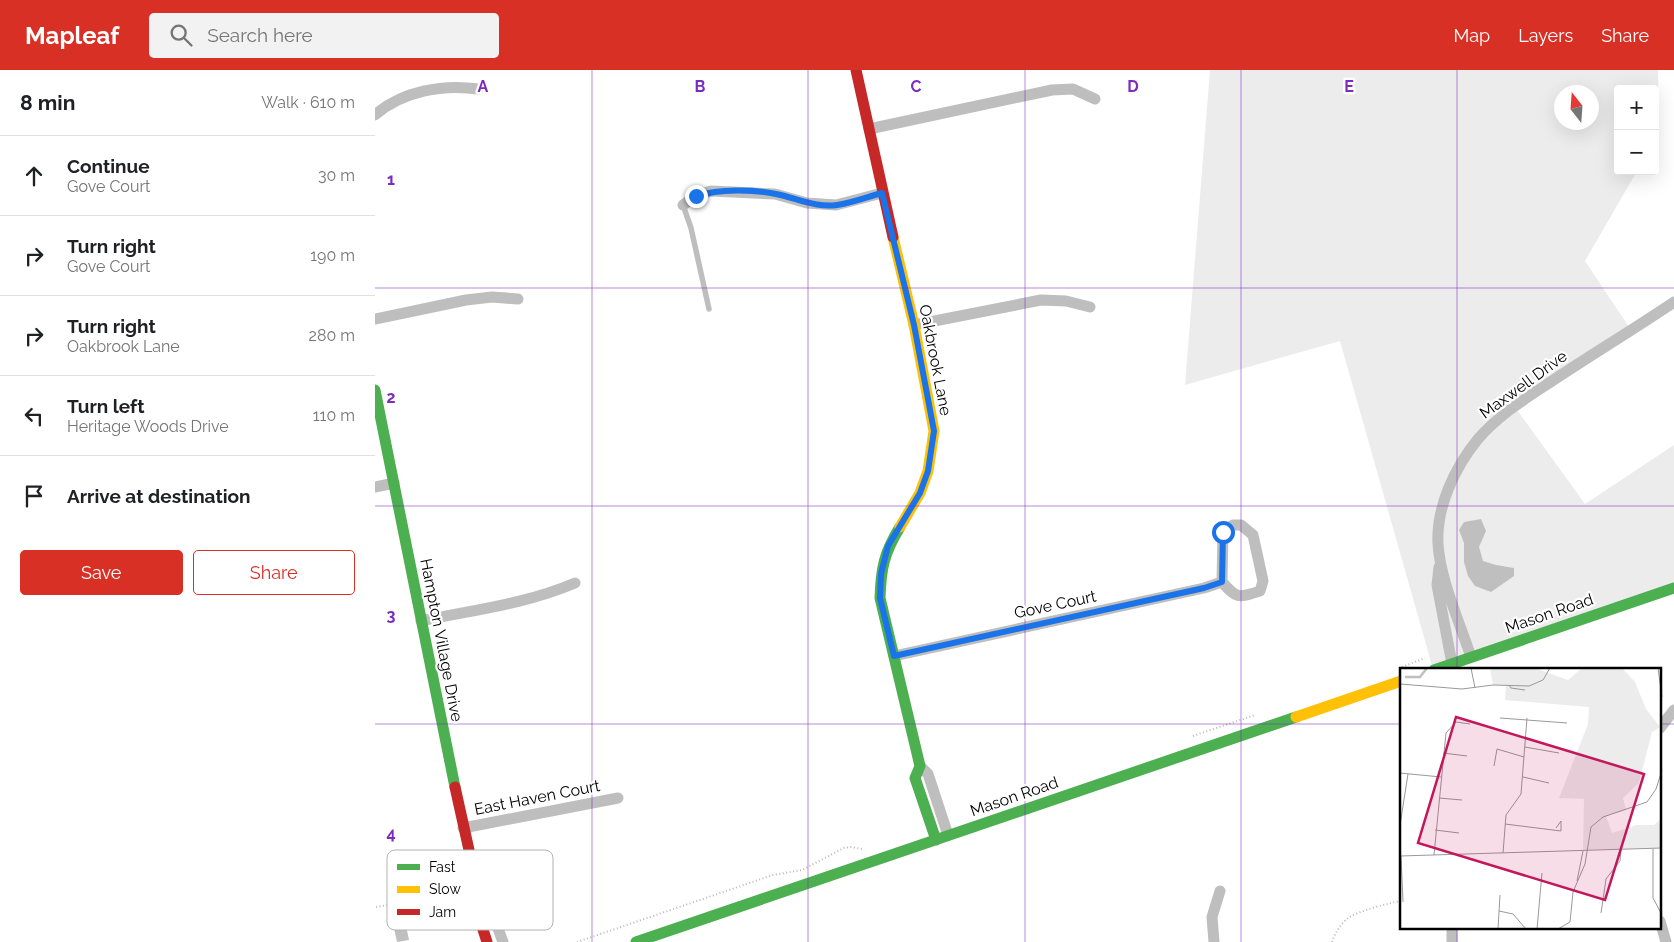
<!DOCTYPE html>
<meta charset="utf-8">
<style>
:root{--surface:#fff;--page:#f2f2f2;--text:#202124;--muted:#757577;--line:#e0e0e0;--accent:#d93025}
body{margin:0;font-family:Raleway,sans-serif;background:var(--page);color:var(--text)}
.controls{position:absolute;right:15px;top:15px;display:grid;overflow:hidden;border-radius:5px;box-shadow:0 5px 20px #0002}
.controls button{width:45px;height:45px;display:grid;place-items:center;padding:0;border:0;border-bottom:1px solid var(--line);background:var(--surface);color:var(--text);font:25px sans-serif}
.compass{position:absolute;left:1179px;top:15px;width:45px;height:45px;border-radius:50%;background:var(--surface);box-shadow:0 5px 20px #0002;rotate:343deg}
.stop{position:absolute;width:15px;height:15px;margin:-11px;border:4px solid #1a73e8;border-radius:50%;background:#fff}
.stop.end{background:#1a73e8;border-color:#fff;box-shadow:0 1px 5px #0008}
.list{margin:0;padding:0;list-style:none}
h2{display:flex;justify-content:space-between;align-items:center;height:65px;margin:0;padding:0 20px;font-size:21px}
h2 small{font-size:16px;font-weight:400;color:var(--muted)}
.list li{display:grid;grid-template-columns:32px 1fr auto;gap:15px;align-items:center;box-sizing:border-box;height:80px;padding:0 20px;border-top:1px solid var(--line)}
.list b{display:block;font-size:19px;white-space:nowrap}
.list p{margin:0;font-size:16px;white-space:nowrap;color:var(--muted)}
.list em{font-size:16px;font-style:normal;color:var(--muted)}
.actions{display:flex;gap:10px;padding:15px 20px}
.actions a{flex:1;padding:11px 0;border:1px solid var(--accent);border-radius:5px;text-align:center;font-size:18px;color:var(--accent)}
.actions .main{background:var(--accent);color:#fff}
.icon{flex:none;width:28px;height:28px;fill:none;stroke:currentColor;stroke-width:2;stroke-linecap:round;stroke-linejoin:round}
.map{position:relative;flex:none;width:1299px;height:872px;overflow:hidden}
header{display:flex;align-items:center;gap:30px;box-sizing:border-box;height:70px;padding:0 25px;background:var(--accent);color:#fff}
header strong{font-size:24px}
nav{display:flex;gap:28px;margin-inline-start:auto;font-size:18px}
.search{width:350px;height:45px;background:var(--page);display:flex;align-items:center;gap:12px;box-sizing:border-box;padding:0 18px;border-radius:5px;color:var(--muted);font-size:19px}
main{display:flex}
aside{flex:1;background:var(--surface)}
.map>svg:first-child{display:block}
.green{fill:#ececec;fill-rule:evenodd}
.water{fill:#bfbfbf}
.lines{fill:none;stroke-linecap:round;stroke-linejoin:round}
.path{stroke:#b9b9b9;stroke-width:2;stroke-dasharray:1 2.5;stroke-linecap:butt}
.lane{stroke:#bebebe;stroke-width:5.5}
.street{stroke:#bebebe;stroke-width:11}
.fast{stroke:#4caf50;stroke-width:11}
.slow{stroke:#ffc107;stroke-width:11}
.jam{stroke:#c62828;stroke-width:11}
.route{stroke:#1a73e8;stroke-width:6}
.grid{fill:none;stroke:#7b2cbf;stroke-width:1;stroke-opacity:0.55}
.labels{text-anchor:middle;stroke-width:4.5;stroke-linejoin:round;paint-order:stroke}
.street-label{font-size:16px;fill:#000;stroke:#fff}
.inset-river{fill:none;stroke:#bfbfbf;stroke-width:2.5}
.inset-road{fill:none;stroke:#999;stroke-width:1}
.view{fill:#c2185b;fill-opacity:0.15;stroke:#c2185b;stroke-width:2.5}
.inset-edge{fill:none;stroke:#000;stroke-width:2.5}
.key{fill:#fff;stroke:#b2b2b2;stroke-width:1}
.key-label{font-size:14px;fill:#000}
.grid-label{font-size:16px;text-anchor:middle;font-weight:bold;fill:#7b2cbf;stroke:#fff;stroke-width:4.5;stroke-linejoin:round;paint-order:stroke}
</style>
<header>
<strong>Mapleaf</strong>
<div class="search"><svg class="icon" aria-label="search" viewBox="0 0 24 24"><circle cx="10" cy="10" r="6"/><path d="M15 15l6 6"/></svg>Search here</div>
<nav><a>Map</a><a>Layers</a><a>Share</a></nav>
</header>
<main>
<aside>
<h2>8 min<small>Walk · 610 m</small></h2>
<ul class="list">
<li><svg class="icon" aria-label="ahead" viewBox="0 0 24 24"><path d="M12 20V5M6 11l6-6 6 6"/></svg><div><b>Continue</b><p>Gove Court</p></div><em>30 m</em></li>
<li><svg class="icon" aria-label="right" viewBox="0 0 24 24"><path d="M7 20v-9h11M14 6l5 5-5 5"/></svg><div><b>Turn right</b><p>Gove Court</p></div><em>190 m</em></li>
<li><svg class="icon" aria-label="right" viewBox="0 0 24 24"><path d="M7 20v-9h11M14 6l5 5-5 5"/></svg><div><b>Turn right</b><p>Oakbrook Lane</p></div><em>280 m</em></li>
<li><svg class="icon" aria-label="left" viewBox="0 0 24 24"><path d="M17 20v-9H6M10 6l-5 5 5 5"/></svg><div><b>Turn left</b><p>Heritage Woods Drive</p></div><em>110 m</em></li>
<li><svg class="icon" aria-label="arrive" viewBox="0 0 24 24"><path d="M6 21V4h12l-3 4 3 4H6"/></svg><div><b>Arrive at destination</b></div></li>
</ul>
<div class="actions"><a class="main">Save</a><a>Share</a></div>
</aside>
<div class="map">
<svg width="1299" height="872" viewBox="0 0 1299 872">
<rect width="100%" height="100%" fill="#fff"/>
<path class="green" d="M 835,0 L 1283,0 L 1284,65 L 1280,70 L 1280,19 L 1243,19 L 1243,101 L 1262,101 L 1210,191 L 1256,260 L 1140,337 L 1210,434 L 1299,375 L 1299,518 L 1058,599 L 965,271 L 810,315 ZM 1186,22 L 1216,22 L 1216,52 L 1186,52 Z"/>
<path class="water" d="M 1106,449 L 1111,461 L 1104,477 L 1108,491 L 1121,495 L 1139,498 L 1139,506 L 1116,522 L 1100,516 L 1093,506 L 1089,492 L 1089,473 L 1084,460 L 1089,452 Z
M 29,846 L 34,870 L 22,872 L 17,849 Z"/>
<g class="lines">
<path class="path" d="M 1027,597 L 1050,588
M 818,666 L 880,645
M 1,837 L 56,828 L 71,821 L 86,817
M 202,872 L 398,805 L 427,800 L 469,778 L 476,777 L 487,779
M 957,872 C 960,863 965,855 972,849 C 981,841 1015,833 1026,831"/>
<path class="lane" d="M 308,135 L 316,158 L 334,239"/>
<path class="street" d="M 0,45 C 27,21 68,14 103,19
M 494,59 L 677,20 L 698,19 L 720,29
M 308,135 L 321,126 L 336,121 L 400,124 L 432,133 L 461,135 L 507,123
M 0,249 L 91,230 L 117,227 L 143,229
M 539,255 L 666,230 L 691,231 L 715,237
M 0,417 L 19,413
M 1064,497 L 1062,515 L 1078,599
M 46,551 C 98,540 151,534 200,513
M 519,586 L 829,518 L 847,512 C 862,529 863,528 885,521 L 888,511 L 878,465 L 866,455 L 858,455 L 848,462 L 847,512
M 1096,587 C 1085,553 1065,509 1063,474 C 1061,437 1080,397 1103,369 C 1121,348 1145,332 1168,317 C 1211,288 1256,261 1299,232
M 1285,658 L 1299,640
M 545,696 L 553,704 L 573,765
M 88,758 L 243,728
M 104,825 L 116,840 L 128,872
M 1285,851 L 1291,872
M 839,872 L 837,847 L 845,821
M 1077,872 L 1077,858"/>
<path class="fast" d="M 0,320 L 80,717
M 525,457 C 509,483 506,498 505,528 L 545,696 L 540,708 L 561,770
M 1059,600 L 1299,518
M 261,872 L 921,647"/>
<path class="slow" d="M 518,167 L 539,255 L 559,361 L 553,401 L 545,423 L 525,457
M 921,647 L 1026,611"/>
<path class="jam" d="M 481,0 L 518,167
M 80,717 L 104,825 L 103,844 L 112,872"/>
</g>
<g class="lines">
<path class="route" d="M 321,126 C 345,119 377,119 401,124 C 421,128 441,138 462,135 C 477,133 492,127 507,123 L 539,255 L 559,361 L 553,401 L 545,423 L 513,476 L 506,504 L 505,528 L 519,586 L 829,518 L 847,512 L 848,462"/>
</g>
<path class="grid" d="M 217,0 L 217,872M 433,0 L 433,872M 650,0 L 650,872M 866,0 L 866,872M 1082,0 L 1082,600M 0,218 L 1299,218M 0,436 L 1299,436M 0,654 L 1026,654M 1285,654 L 1299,654M 1082,858 L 1082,872"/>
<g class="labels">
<g class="street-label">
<text transform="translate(561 290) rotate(79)" y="6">Oakbrook Lane</text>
<text transform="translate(1148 314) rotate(-36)" y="6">Maxwell Drive</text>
<text transform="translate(680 534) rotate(-12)" y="6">Gove Court</text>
<text transform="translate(1174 543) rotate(-19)" y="6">Mason Road</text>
<text transform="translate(67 570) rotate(79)" y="6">Hampton Village Drive</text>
<text transform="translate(639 726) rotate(-19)" y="6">Mason Road</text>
<text transform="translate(162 727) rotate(-11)" y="6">East Haven Court</text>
</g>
</g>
<g transform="translate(1025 598)">
<rect width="261" height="261" fill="#fff"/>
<path d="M 90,0 L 135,0 L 168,12 L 182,0 L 222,0 L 235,14 L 246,41 L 260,59 L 252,64 L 239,115 L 223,130 L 226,142 L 206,148 L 212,165 L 237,157 L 254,157 L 261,151 L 261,180 L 183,182 L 184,131 L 159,130 L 188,56 L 189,39 L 105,32 L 106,17 L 93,17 Z" fill="#ececec"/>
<path class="inset-river" d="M 5,9 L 20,9 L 27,0"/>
<path class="inset-road" d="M 71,0 L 75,20M 258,0 L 262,29M 0,16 L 62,21 L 93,17 L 129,18 L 143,12 L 150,0M 109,17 L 111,20 L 125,22M 100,50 L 167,55M 125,79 L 159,85M 43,85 L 67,88M 94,98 L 97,81 L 124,89M 0,105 L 41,109M 123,109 L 149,115M 39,130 L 62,132M 105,156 L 161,163 L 161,153 L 156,160M 0,157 L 8,106M 35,162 L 59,165M 253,181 L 253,230 L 262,247M 103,185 L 106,147 L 121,126 L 127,50M 34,187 L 46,65 L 56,54 L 70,56M 0,188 L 262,180M 1,188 L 3,234M 177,213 L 183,183M 99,243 L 113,246 L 126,261M 201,245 L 206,211 L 220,193 L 221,181M 98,261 L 100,227M 137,261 L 142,205M 158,261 L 170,254 L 173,224 L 185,196 L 191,159 L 203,149 L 247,134 L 256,121 L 262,102"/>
<path class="view" d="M 56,49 L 244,106 L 205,232 L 18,175 Z"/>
<rect width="261" height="261" class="inset-edge"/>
</g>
<rect x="12" y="780" width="166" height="80" rx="8" class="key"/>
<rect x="22" y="794" width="23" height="6" fill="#4caf50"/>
<rect x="22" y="816" width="23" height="7" fill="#ffc107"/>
<rect x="22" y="839" width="23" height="6" fill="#c62828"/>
<g class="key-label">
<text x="54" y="802">Fast</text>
<text x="54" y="824">Slow</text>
<text x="54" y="847">Jam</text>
</g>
<g class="grid-label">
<text x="108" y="22">A</text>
<text x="325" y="22">B</text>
<text x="541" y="22">C</text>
<text x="758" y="22">D</text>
<text x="974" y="22">E</text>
<text x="16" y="115">1</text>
<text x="16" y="333">2</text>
<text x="16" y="551">3</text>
<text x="16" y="769">4</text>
</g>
</svg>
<div class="controls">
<button>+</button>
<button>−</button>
</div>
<svg class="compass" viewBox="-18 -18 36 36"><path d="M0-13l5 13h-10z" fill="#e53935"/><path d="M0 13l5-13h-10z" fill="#757577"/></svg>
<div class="stop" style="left:848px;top:462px"></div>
<div class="stop end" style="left:321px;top:126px"></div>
</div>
</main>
